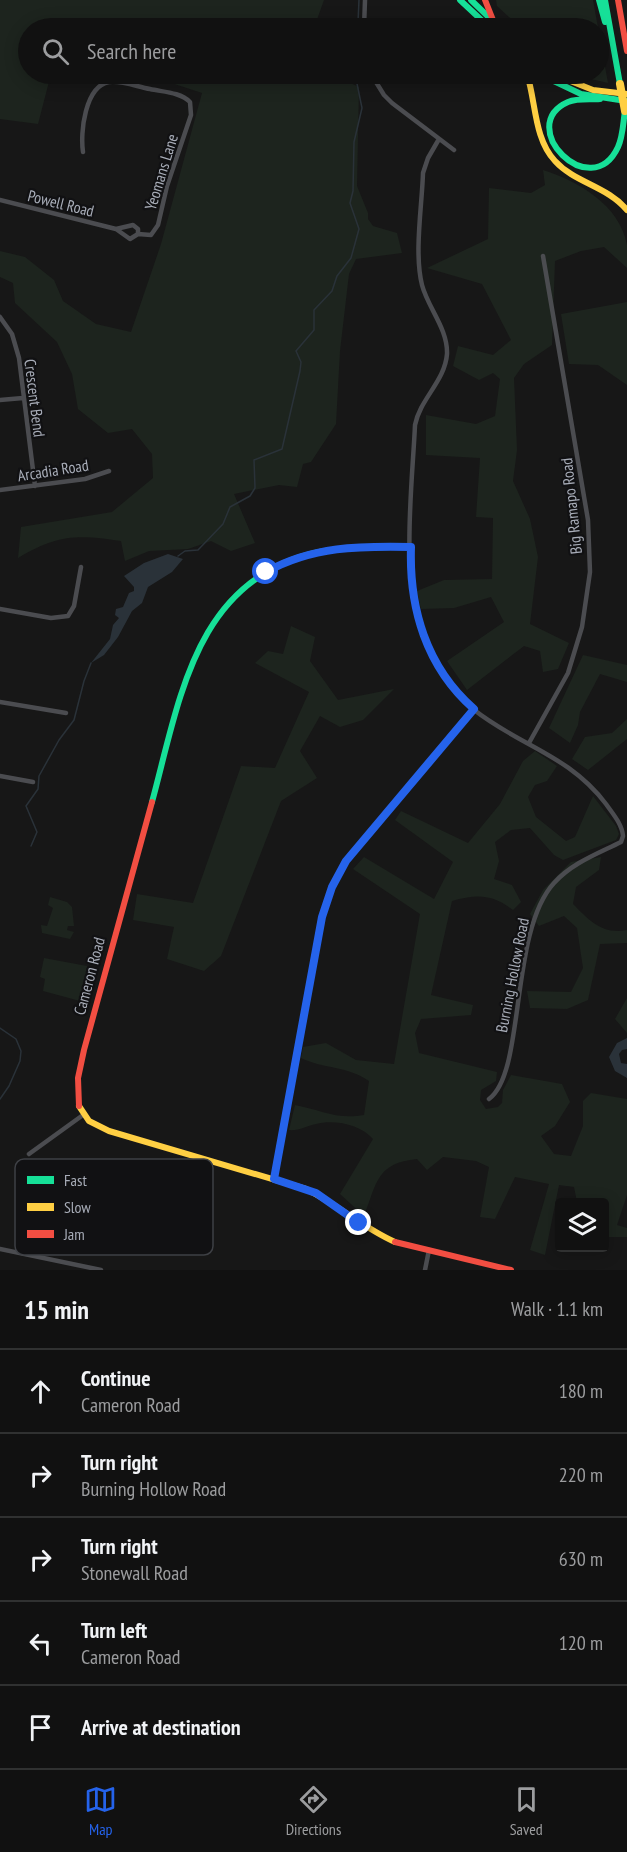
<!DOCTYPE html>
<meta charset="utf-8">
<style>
:root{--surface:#111;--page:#1e1f1f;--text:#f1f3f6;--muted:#9c9d9f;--line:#303131;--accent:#2563eb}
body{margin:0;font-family:"PT Sans Narrow",sans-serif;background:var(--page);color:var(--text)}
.controls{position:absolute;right:18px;bottom:18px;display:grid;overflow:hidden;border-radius:6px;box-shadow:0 3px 15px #0003}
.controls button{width:54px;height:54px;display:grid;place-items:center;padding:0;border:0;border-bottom:2px solid var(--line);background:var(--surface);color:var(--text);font:30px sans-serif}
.stop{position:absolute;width:18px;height:18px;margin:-14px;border:4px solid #2563eb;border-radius:50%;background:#fff}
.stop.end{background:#2563eb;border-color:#fff;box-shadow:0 2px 6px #0008}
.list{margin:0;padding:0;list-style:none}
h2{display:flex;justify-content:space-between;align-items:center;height:78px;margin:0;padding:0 24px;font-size:26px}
h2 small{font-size:20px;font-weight:400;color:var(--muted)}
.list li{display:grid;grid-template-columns:39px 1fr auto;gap:18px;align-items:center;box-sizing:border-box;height:84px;padding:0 24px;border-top:2px solid var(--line)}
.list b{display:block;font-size:22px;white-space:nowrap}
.list p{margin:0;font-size:20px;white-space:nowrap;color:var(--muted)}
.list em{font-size:20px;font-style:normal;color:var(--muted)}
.icon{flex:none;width:33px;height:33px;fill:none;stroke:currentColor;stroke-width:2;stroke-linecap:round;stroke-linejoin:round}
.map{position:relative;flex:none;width:627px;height:1270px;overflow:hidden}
.search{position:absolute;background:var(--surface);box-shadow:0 3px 15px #0003;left:18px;right:18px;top:18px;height:66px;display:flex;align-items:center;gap:15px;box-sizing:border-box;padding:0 21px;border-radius:33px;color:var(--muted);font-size:22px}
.sheet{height:498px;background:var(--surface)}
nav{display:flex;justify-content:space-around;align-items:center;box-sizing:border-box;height:84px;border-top:2px solid var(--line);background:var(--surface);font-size:16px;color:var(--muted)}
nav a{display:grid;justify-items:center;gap:3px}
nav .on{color:var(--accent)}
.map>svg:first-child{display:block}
.green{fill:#1d241e}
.water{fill:#2a3239}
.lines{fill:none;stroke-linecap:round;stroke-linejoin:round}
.stream{stroke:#2a3239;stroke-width:1.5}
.street{stroke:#4b4c50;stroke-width:4.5}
.fast{stroke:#16e098;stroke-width:6}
.slow{stroke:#ffcf43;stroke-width:6}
.jam{stroke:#f24e42;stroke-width:6}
.slow-bridge{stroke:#ffcf43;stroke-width:8}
.route{stroke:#2563eb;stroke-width:8}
.labels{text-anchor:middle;stroke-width:4.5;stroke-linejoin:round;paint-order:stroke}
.street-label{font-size:16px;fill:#a8adb8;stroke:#111113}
.key{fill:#111113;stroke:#3e4045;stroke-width:1.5}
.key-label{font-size:16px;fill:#a8adb8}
</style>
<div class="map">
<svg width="627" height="1270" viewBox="0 0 627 1270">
<rect width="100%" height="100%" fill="#171717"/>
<path class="green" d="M 0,0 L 324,0 L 314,28 L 81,28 L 64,25 L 63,28 L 28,28 L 28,74 L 51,74 L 38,124 L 0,119 Z
M 496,0 L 593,0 L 608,83 L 591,79 L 586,74 L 598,74 L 598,28 L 521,28 L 497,6 Z
M 144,74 L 331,74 L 359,87 L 357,186 L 368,213 L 368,219 L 373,226 L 397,233 L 402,253 L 356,259 L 349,274 L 340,351 L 336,424 L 311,462 L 303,464 L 297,487 L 279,485 L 234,494 L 255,543 L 231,551 L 211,541 L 188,549 L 149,551 L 125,561 L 121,541 C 77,534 56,535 18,558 L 21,527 L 112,512 L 153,478 L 152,454 L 132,429 L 108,433 L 78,409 L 72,374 L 57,342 L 15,303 L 13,283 L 0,277 L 0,251 L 25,257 L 54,280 L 63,301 L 96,324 L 131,332 L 161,244 L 202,93 Z
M 543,170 C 578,181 620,205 627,245 C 627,252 627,261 627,268 L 604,247 L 581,251 L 555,261 L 552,345 L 524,364 L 514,378 L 517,450 L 513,481 L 530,519 L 538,557 L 530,624 L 569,643 L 558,669 L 543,672 L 540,651 L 524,646 L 467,690 L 447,661 L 504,622 L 491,597 L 454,608 L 421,609 L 417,591 L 444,580 L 492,579 L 493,518 L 476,517 L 480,458 L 426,455 L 426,415 L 476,424 L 495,416 L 500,379 L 493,373 L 479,380 L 453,366 L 458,346 L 493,355 L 511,340 L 482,284 L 427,268 L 488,239 L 489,188 L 531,193 L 545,185 Z
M 627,302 L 627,385 L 598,365 L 569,364 L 561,314 Z
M 291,626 L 315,637 L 310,661 L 338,700 L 394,689 L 363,720 L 340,727 L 320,716 L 300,751 L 317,778 L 281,801 L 221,956 L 204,971 L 167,959 L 174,927 L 133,920 L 137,894 L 193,903 L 241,766 L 275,768 L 309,692 L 255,663 L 268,651 L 283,654 Z
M 583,655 L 627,665 L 627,682 L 600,674 L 580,712 L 578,725 L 570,743 L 549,728 Z
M 627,719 L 627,739 L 588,770 L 572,759 L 585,737 L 612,733 Z
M 535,751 L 557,766 L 547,781 L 535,785 L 528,797 L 536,817 L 566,841 L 575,837 L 593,796 L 616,826 L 619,834 L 616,840 L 563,860 L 554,855 L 530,828 L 511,830 L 495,842 L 499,861 L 494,879 L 512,885 L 521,902 L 513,910 C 492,894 477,894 452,901 L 431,995 L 473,1005 L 471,1015 L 421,1019 L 415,1033 L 419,1053 L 497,1072 L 496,1081 L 481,1090 L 480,1100 L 486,1109 L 498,1107 L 502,1103 L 503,1090 L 511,1075 L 562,1084 L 570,1102 L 555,1126 L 541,1136 L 554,1154 L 571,1156 L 583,1126 L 583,1101 L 591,1093 L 627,1099 L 627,1195 L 617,1225 L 627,1228 L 627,1237 L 605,1237 L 604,1202 L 577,1202 L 574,1187 L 559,1185 L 545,1255 L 530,1250 L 549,1184 L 515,1177 L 495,1219 L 480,1217 L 489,1167 L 476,1161 L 443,1157 L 427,1170 L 417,1159 C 377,1163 377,1182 364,1216 L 340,1194 L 373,1139 C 361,1125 335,1119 316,1124 C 306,1126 299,1131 289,1130 L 295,1105 C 321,1110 337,1120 364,1115 L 369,1081 C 348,1066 324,1069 301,1058 L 303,1047 L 326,1043 L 356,1060 L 394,1064 L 420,914 L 353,869 L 364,857 L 434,899 L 453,862 L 395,820 L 401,811 L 468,843 L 500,804 L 523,761 Z
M 601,857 L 599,870 L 576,887 L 573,904 C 589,920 602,935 627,930 L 627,943 L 600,944 L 588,1000 L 567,1009 L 530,1008 L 527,991 L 571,992 L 583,968 L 577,928 L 564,916 L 539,926 L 530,914 L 543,890 L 571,862 Z
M 50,897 L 67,902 L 72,907 L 74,926 L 68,926 L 67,930 L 74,932 L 70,939 L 42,933 L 41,925 L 47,926 L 53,908 L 48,905 Z
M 44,958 L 87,966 L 88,973 L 80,1001 L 43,991 L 45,979 L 40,977 Z
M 627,971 L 627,1033 L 615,1019 L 627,998 Z"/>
<path class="water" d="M 168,554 L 183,559 L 172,572 L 148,587 L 142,603 L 132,611 L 118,637 L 104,655 L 91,663 L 110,639 L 113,625 L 119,618 L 115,615 L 116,609 L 123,607 L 129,593 L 134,591 L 134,587 L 124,576 L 144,563 Z
M 627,1038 L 627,1049 L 622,1050 L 619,1054 L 621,1063 L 627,1064 L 627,1078 L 615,1071 L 609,1057 L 617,1043 Z"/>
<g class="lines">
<path class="stream" d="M 358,22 L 359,0
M 178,556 L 185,551 L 198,550 L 223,524 L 230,507 L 250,496 L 255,488 L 254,460 L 282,449 L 300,371 L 301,362 L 296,351 L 314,330 L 314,310 L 332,291 L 337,276 L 351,258 L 359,229 L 350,203 L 353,191 L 354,142 L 362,108 L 355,74
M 31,846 L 37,832 L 26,806 L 38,789 L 39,776 L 59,740 L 74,720 L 84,681 L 91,663
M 0,1028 L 16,1039 L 21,1051 L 20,1061 L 9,1086 L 0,1099"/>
<path class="street" d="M 364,28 L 365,0
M 371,74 L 384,95 L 392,103 L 454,150
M 439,139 L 428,158 L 423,173 C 422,206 414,253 422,285 C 428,308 448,329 447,354 C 445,381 420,399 415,425 C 412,490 400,578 424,638 C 435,665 451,691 473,709 C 519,746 568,754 606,804 C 613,814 622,824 623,836 L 621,842 C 597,854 572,863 554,883 C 509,932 526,1072 489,1099
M 83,152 C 80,133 85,86 109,82 C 121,80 138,87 150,89 C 163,92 180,92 190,102 L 191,115 L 167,186 L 158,225 L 151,235 L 138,234
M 0,200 L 116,229 L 130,239 L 138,234 L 138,229 L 133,225 L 116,229
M 0,317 L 12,334 L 19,358 L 35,486
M 0,400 L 23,398
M 0,490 L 85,479 L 109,471
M 0,609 L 51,618 L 68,616 L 74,606 L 81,567
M 0,702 L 66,713
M 529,743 L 568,673 L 582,627 L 590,572 L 588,520 L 543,256
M 0,776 L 33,782
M 29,1154 L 83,1115
M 274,1179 L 322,917 L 332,887 L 346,861 L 474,709
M 0,1249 L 101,1270
M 425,1270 L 429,1250"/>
<path class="fast" d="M 460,0 L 490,28
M 471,0 L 500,28
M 599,0 L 605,22
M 605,0 L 620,84
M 539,74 L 581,94 L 626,101
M 600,99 C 590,100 578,98 568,102 C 514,126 591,205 618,147 C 623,136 623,123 625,111
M 152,802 C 180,699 195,578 319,552 C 349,546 381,547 411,547"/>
<path class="slow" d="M 527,74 C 536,102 534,139 555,161 C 575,183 607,186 627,210
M 553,74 L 593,90 L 627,94
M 79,1106 L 89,1121 L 109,1131 L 306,1189 C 337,1204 363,1228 395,1242"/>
<path class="jam" d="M 485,0 L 493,20
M 618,0 L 627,51
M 79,1106 L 78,1078 L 84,1050 L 152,802
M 395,1242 L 511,1270"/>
<path class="slow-bridge" d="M 620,84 L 625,111"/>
</g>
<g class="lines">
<path class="route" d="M 266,572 C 313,546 359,546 411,547 C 409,608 426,667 474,709 L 346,861 L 332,887 L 322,917 L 274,1179 L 316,1193 L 359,1223"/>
</g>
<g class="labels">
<g class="street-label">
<text transform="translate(161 172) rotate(-73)" y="6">Yeomans Lane</text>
<text transform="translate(61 203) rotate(14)" y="6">Powell Road</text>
<text transform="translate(35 398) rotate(83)" y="6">Crescent Bend</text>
<text transform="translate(53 470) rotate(-9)" y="6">Arcadia Road</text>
<text transform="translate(571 506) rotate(-96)" y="6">Big Ramapo Road</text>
<text transform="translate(512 975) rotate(-79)" y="6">Burning Hollow Road</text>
<text transform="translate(89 976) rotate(-75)" y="6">Cameron Road</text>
</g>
</g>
<rect x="15" y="1159" width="198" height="96" rx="9" class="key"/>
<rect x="27" y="1176" width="27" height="8" fill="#16e098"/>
<rect x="27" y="1203" width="27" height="8" fill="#ffcf43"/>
<rect x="27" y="1230" width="27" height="8" fill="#f24e42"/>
<g class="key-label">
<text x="64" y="1186">Fast</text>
<text x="64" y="1213">Slow</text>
<text x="64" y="1240">Jam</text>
</g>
</svg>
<div class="controls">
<button><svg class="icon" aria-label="layers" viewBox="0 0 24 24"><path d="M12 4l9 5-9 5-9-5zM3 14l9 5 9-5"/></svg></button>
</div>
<div class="stop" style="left:266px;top:572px"></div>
<div class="stop end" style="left:359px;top:1223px"></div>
<div class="search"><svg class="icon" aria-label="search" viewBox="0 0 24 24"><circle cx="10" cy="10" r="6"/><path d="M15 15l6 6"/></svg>Search here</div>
</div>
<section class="sheet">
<h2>15 min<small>Walk · 1.1 km</small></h2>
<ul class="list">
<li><svg class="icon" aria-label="ahead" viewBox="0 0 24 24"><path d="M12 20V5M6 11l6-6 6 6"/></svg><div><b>Continue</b><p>Cameron Road</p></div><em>180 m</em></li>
<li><svg class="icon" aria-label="right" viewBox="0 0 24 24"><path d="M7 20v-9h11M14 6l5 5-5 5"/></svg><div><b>Turn right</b><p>Burning Hollow Road</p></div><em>220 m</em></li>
<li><svg class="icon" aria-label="right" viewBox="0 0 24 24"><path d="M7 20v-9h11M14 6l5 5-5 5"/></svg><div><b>Turn right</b><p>Stonewall Road</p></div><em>630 m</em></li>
<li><svg class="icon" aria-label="left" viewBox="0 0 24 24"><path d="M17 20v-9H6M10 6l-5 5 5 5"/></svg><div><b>Turn left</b><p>Cameron Road</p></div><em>120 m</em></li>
<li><svg class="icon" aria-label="arrive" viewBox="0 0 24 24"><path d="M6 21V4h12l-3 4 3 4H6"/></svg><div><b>Arrive at destination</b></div></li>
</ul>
</section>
<nav>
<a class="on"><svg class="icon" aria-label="map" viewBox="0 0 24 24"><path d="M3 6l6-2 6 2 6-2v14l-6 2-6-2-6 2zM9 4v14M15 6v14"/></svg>Map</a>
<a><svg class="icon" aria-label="directions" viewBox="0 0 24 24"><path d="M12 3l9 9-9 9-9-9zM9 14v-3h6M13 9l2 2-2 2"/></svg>Directions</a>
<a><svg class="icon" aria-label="saved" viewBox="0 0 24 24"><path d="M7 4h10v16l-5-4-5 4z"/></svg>Saved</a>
</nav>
